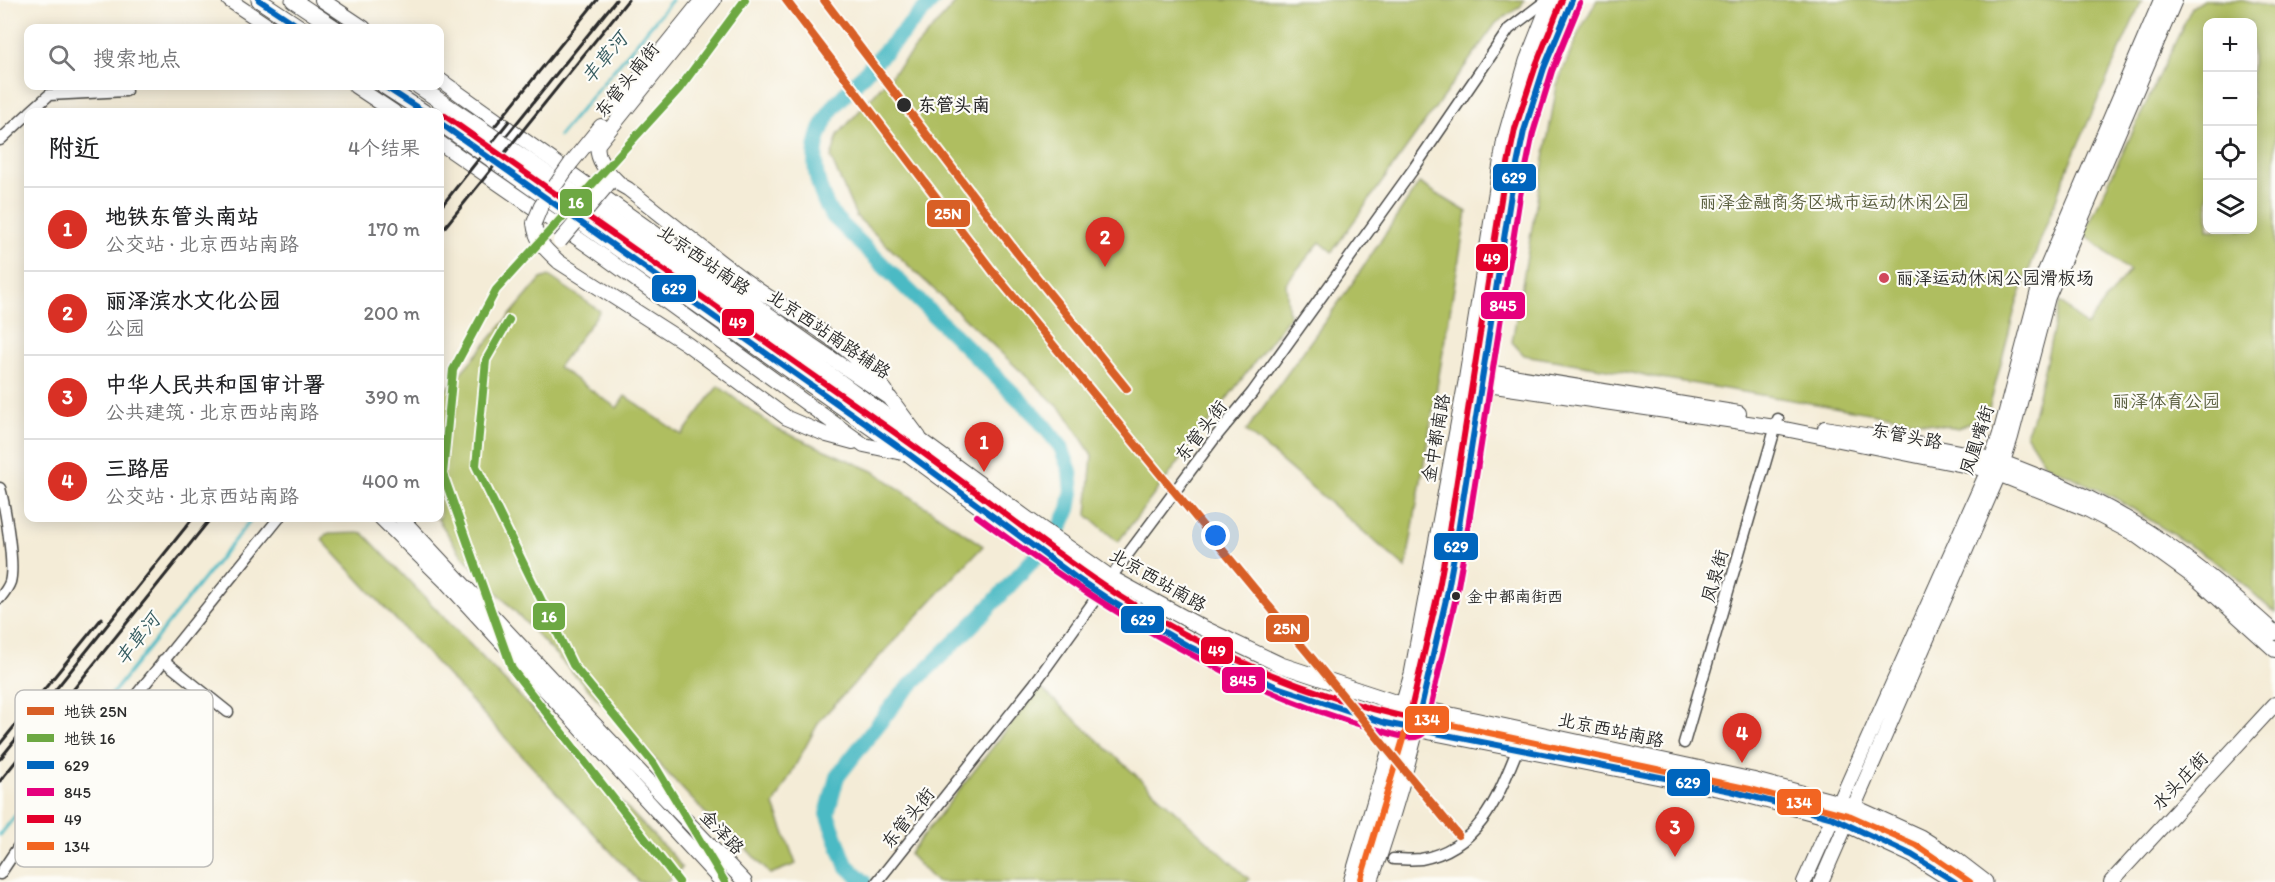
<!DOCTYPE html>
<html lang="zh">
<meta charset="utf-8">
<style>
:root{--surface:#fff;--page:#f6f6f6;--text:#202124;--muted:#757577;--line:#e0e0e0;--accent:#d93025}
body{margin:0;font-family:Itim,"LXGW WenKai TC",sans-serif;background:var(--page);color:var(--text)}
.controls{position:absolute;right:18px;top:18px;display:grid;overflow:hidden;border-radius:12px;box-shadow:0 3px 15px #0003}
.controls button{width:54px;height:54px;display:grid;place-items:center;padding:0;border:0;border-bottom:2px solid var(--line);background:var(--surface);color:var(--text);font:30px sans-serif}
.you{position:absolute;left:1216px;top:536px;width:21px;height:21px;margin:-15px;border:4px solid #fff;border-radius:50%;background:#1a73e8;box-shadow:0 0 0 9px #1a73e833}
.badge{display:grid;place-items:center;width:39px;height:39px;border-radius:50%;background:var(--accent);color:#fff;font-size:20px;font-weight:700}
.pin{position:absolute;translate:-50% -50px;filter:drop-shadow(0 2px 3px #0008)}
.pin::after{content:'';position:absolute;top:32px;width:21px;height:18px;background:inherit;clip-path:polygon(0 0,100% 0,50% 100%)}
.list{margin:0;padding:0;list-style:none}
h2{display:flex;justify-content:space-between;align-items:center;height:78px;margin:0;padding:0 24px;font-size:26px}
h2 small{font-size:20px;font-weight:400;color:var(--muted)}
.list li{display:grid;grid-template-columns:39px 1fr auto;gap:18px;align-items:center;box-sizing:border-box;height:84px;padding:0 24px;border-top:2px solid var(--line)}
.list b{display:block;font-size:22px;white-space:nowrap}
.list p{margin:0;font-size:20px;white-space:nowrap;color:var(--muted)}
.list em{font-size:20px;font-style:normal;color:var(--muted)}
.icon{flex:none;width:33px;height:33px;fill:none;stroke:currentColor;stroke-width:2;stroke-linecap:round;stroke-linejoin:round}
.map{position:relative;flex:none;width:2275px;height:882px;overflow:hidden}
.search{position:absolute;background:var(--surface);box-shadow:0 3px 15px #0003;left:24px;top:24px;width:420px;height:66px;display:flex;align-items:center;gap:15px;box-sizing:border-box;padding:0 21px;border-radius:12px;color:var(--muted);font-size:22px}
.panel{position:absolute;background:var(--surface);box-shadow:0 3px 15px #0003;left:24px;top:108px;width:420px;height:414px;border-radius:12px}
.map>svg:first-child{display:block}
.green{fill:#afbe61;stroke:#6d7446;stroke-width:1.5;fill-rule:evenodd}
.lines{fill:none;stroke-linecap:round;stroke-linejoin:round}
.stream{stroke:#4cbac4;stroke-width:3}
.river{stroke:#4cbac4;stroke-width:16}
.street-casing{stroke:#494845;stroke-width:13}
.secondary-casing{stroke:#494845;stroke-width:16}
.primary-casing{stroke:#494845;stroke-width:17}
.street{stroke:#fff;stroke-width:10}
.secondary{stroke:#fff;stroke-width:14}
.primary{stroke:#fff;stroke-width:15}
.rail{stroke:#2b2b2b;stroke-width:3}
.secondary-bridge-casing{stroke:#494845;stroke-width:16;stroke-linecap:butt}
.secondary-bridge{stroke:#fff;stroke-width:14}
.bus-1-casing{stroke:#fdfcf7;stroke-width:10}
.bus-2-casing{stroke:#fdfcf7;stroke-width:10}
.bus-3-casing{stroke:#fdfcf7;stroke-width:10}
.bus-4-casing{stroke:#fdfcf7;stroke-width:10}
.bus-1{stroke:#0065bd;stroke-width:6}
.bus-2{stroke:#e5007d;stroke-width:6}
.bus-3{stroke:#e4002b;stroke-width:6}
.bus-4{stroke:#f26522;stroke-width:6}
.metro-1-casing{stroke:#fdfcf7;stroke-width:12}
.metro-2-casing{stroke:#fdfcf7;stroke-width:12}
.metro-1{stroke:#d85f26;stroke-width:8}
.metro-2{stroke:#6da843;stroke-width:8}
.stop-dot{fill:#2b2b2b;stroke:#fdfcf7;stroke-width:2}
.poi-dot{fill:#d1495b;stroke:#fdfcf7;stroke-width:2}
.labels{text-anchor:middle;stroke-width:4.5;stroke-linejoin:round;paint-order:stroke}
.bus-label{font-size:16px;fill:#2b2b2b;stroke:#fdfcf7;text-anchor:start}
.street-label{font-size:18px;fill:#2b2b2b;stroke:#fdfcf7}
.stop-label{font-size:18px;font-weight:bold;fill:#2b2b2b;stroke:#fdfcf7;text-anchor:start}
.park-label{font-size:18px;fill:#595e3e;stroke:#fdfcf7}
.poi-label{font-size:18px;fill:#2b2b2b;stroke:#fdfcf7;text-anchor:start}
.water-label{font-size:20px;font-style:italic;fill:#375d61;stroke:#fdfcf7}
.key{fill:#fdfcf7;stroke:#bebdba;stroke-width:1.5}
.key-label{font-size:16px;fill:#2b2b2b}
.line-badge{stroke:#fdfcf7;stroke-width:2}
.badge-label{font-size:16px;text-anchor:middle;font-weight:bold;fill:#fff}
</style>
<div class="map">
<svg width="2275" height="882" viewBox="0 0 2275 882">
<rect width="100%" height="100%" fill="#fdfcf7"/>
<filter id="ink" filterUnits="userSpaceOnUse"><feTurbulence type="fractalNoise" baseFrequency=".0167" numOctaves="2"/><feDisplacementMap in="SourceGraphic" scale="12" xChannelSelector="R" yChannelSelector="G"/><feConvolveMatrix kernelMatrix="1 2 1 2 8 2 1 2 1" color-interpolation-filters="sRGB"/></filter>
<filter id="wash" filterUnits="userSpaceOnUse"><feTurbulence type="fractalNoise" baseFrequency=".008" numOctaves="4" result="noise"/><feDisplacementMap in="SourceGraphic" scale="24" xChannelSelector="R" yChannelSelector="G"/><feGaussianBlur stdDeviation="1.35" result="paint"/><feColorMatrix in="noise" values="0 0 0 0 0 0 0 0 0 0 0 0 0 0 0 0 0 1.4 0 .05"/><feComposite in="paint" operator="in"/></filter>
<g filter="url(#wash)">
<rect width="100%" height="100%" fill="#f4ecd7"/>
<path class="green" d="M 958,0 L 1524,0 L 1521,6 L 1496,23 L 1332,252 L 1320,242 L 1286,283 L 1289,317 L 1118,542 L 1087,515 L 1092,455 L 1065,413 L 856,216 L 831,158 L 838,135 Z
M 1597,0 L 2142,0 L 2069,165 L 2016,305 L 1988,413 L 1958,428 L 1524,355 L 1512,342 L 1557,85 L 1579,32 Z
M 2203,0 L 2240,0 L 2275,8 L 2275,613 L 2228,570 L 2119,500 L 2045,464 L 2026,434 L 2032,420 L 2060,302 L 2086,326 L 2129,271 L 2084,234 L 2192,7 ZM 2208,22 L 2252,22 L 2252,230 L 2208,230 Z
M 1419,183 L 1467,212 L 1406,568 L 1246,431 L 1354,281 Z
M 549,276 L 600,311 L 558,367 L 617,408 L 625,396 L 682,435 L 718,386 L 777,429 L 873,471 L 983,546 L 820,720 L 774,805 L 796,864 L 770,874 L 740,842 L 706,814 L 461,554 L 437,518 L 440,518 L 440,397 L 541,279 Z
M 363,533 L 675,858 L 682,868 L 668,882 L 639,882 L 322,540 L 326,534 Z
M 1040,687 L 1249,879 L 1247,882 L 936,882 L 909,854 Z"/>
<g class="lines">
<path class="stream" d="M 559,136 L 672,0
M 0,835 L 252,518"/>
<path class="river" d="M 864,882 L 846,865 L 827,814 L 837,777 L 901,695 L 982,615 L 1057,534 L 1069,509 L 1072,493 L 1070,471 L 1061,447 L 1036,416 L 831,214 C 810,175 809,142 834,106 L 933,0"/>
</g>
</g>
<g filter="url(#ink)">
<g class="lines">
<defs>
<path id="street" d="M 30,112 L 49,95 L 126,91
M 0,140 L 28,114
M 0,488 C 5,507 15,564 10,582 C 8,588 4,593 0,598
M 163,660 L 228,712
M 1684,743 L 1778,419
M 1393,859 C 1402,859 1412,860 1421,859 C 1480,848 1498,797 1518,748
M 0,874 L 41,813 L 279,518
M 877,882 L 1035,683 L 1125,558 L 1214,439 L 1252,393 L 1412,171 L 1509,29 L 1547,0"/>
<path id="secondary" d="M 229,0 L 271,28
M 322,0 L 364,28
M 440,80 L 810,344 L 890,398 L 919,437
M 355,86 L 394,112
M 615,108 L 702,0
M 440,143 L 596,251 L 864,445 L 907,454
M 571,163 L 601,126
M 609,183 L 614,181 L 628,189 C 668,220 706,252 747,282 C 795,317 849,341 886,391
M 620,184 C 608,172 595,161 598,144 L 714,0
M 534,223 C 536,242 545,249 559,262 L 687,344 L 787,418 L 827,435 L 853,442
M 1482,371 L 1739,413
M 1481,384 L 1775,427 L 1988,470 L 2086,509 L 2134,534 L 2199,581 L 2275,650
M 1825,428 C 1880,438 1937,446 1991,459 C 2007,463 2023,470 2038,476 C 2132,511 2202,566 2275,633
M 381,518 L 447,583 L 722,882
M 401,518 L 560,688 L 745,882
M 1804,882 L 1988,470 L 2000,434 L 2040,283 L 2161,0
M 1821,882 L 1999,474 L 2011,437 L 2048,297 L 2175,0
M 2111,882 L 2275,704"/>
<path id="primary" d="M 259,0 L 301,28
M 293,0 L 335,28
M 384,86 L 424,112
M 418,86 L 529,161 L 802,354 L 1026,518 L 1111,578 L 1201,627 L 1281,665 L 1400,704 L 1752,780 L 1854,807 L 1920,837 L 1955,859 L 1985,882
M 440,123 L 910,455 L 1075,577 L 1111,601 L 1190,647 L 1277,687 L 1385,723 L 1731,791 L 1833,818 L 1912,855 L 1955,882
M 1351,882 L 1412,674 L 1466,382 L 1505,138 L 1527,61 L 1551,0
M 1370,882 C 1430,716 1457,542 1483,369 C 1491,310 1501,252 1511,194 C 1525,129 1540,58 1572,0"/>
</defs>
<use href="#street" class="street-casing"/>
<use href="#secondary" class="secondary-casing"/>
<use href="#primary" class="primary-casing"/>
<use href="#street" class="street"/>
<use href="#secondary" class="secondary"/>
<use href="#primary" class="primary"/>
<path class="rail" d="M 495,126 L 597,0
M 507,135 L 616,0
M 440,208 L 509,121
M 440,233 L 628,0
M 0,744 L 102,618
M 0,759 L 193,518
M 0,781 L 211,518"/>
<defs>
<path id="secondary-bridge" d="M 534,223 L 541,206 L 571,163
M 560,241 L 609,183"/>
</defs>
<use href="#secondary-bridge" class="secondary-bridge-casing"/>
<use href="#secondary-bridge" class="secondary-bridge"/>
<defs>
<path id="bus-1" d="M 259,0 L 301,28
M 384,86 L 424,112
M 440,123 L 910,455 L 1075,577 L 1111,601 L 1190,647 L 1277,687 L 1385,723 L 1731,791 L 1833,818 L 1912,855 L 1955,882
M 1416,729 L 1447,595 L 1456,545 L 1511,194 L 1524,131 L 1544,68 L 1572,0"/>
<path id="bus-2" d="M 977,516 C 1099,606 1227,688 1375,729 C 1387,732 1417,745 1425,731 L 1456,597 L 1465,547 L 1520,196 L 1533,133 L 1552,71 L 1580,3"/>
<path id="bus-3" d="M 445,116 C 597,223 749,330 901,437 C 973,488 1041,544 1115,593 C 1204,651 1306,695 1409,718 L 1438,593 L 1447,544 L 1502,193 L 1515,129 L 1536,65 L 1562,0"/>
<path id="bus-4" d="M 1360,882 L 1410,716 L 1750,789 L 1851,816 L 1916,845 L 1970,882"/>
</defs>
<use href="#bus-1" class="bus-1-casing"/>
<use href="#bus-2" class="bus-2-casing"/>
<use href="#bus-3" class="bus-3-casing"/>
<use href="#bus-4" class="bus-4-casing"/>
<use href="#bus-1" class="bus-1"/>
<use href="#bus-2" class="bus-2"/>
<use href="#bus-3" class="bus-3"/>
<use href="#bus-4" class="bus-4"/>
<defs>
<path id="metro-1" d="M 786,0 L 994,273 L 1458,835
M 824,0 L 1017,253 L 1127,389"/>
<path id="metro-2" d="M 509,320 L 486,360 L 476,466 L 573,665 L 654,764 L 725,882
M 679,882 L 512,669 L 443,474 L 453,370 L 496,290 L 679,89 L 745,0"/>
</defs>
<use href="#metro-1" class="metro-1-casing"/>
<use href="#metro-2" class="metro-2-casing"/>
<use href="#metro-1" class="metro-1"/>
<use href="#metro-2" class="metro-2"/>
</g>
</g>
<g class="stop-dot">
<circle cx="904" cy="105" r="8"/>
<circle cx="1456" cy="596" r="5"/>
</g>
<circle class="poi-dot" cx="1884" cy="278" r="6"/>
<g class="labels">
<g class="bus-label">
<text x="1467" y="602">金中都南街西</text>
</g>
<g class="street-label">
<text transform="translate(627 80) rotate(-51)" y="6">东管头南街</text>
<text transform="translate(704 260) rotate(35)" y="6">北京西站南路</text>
<text transform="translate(829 334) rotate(34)" y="6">北京西站南路辅路</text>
<text transform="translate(1201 431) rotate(-52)" y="6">东管头街</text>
<text transform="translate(1907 436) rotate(11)" y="6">东管头路</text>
<text transform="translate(1436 438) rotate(-80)" y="6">金中都南路</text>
<text transform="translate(1977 440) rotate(-72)" y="6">凤凰嘴街</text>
<text transform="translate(1715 576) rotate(-74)" y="6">凤泉街</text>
<text transform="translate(1158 580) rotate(30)" y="6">北京西站南路</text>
<text transform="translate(1611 730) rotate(12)" y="6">北京西站南路</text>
<text transform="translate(2180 781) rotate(-47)" y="6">水头庄街</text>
<text transform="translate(908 818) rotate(-51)" y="6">东管头街</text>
<text transform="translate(722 832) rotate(46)" y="6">金泽路</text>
</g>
<g class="stop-label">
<text x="918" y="111">东管头南</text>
</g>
<g class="park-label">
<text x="1834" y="208">丽泽金融商务区城市运动休闲公园</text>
<text x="2166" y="407">丽泽体育公园</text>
</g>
<g class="poi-label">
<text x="1896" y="284">丽泽运动休闲公园滑板场</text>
</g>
<g class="water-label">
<text transform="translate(604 58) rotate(-50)" y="7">丰草河</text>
<text transform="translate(137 639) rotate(-52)" y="7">丰草河</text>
</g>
</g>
<rect x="15" y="690" width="198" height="177" rx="9" class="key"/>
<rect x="27" y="707" width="27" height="8" fill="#d85f26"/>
<rect x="27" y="734" width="27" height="8" fill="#6da843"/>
<rect x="27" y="761" width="27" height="8" fill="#0065bd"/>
<rect x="27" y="788" width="27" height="8" fill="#e5007d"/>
<rect x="27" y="815" width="27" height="8" fill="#e4002b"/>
<rect x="27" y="842" width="27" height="8" fill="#f26522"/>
<g class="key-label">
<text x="64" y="717">地铁 25N</text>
<text x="64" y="744">地铁 16</text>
<text x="64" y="771">629</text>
<text x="64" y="798">845</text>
<text x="64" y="825">49</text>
<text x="64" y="852">134</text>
</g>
<g class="line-badge">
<rect x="1492" y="163" width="45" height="29" rx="6" fill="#0065bd"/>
<rect x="559" y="188" width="34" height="29" rx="6" fill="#6da843"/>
<rect x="926" y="199" width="45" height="29" rx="6" fill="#d85f26"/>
<rect x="1475" y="243" width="34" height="29" rx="6" fill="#e4002b"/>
<rect x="651" y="274" width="46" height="29" rx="6" fill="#0065bd"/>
<rect x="1480" y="291" width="46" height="29" rx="6" fill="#e5007d"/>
<rect x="721" y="308" width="34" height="29" rx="6" fill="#e4002b"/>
<rect x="1433" y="532" width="46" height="29" rx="6" fill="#0065bd"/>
<rect x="532" y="602" width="34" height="29" rx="6" fill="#6da843"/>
<rect x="1120" y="605" width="45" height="29" rx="6" fill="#0065bd"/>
<rect x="1265" y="614" width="45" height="29" rx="6" fill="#d85f26"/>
<rect x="1200" y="636" width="34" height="29" rx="6" fill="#e4002b"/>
<rect x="1221" y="666" width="45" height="28" rx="6" fill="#e5007d"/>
<rect x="1404" y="705" width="46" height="29" rx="6" fill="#f26522"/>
<rect x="1666" y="768" width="45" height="29" rx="6" fill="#0065bd"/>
<rect x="1776" y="788" width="46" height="28" rx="6" fill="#f26522"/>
</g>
<g class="badge-label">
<text x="1514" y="183">629</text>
<text x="576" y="208">16</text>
<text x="948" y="219">25N</text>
<text x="1492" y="264">49</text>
<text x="674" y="294">629</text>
<text x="1503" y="311">845</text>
<text x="738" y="328">49</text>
<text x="1456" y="552">629</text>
<text x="549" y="622">16</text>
<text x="1143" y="625">629</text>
<text x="1287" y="634">25N</text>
<text x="1217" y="656">49</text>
<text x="1243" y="686">845</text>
<text x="1427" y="725">134</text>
<text x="1688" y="788">629</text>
<text x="1799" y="808">134</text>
</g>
</svg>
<div class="controls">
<button>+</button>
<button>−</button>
<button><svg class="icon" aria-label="locate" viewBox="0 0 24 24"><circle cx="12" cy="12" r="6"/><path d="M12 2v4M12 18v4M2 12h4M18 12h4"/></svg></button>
<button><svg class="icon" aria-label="layers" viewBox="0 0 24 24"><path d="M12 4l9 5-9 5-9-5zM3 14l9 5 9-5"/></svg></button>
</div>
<div class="you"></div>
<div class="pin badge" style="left:984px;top:472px">1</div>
<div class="pin badge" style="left:1105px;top:267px">2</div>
<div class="pin badge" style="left:1675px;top:857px">3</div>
<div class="pin badge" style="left:1742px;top:763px">4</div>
<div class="search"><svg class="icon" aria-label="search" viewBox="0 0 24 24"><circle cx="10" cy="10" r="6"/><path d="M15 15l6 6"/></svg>搜索地点</div>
<section class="panel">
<h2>附近<small>4个结果</small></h2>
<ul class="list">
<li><span class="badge">1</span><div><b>地铁东管头南站</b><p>公交站 · 北京西站南路</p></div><em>170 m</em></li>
<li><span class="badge">2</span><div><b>丽泽滨水文化公园</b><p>公园</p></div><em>200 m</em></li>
<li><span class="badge">3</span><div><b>中华人民共和国审计署</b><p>公共建筑 · 北京西站南路</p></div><em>390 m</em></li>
<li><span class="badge">4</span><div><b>三路居</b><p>公交站 · 北京西站南路</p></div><em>400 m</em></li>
</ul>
</section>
</div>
